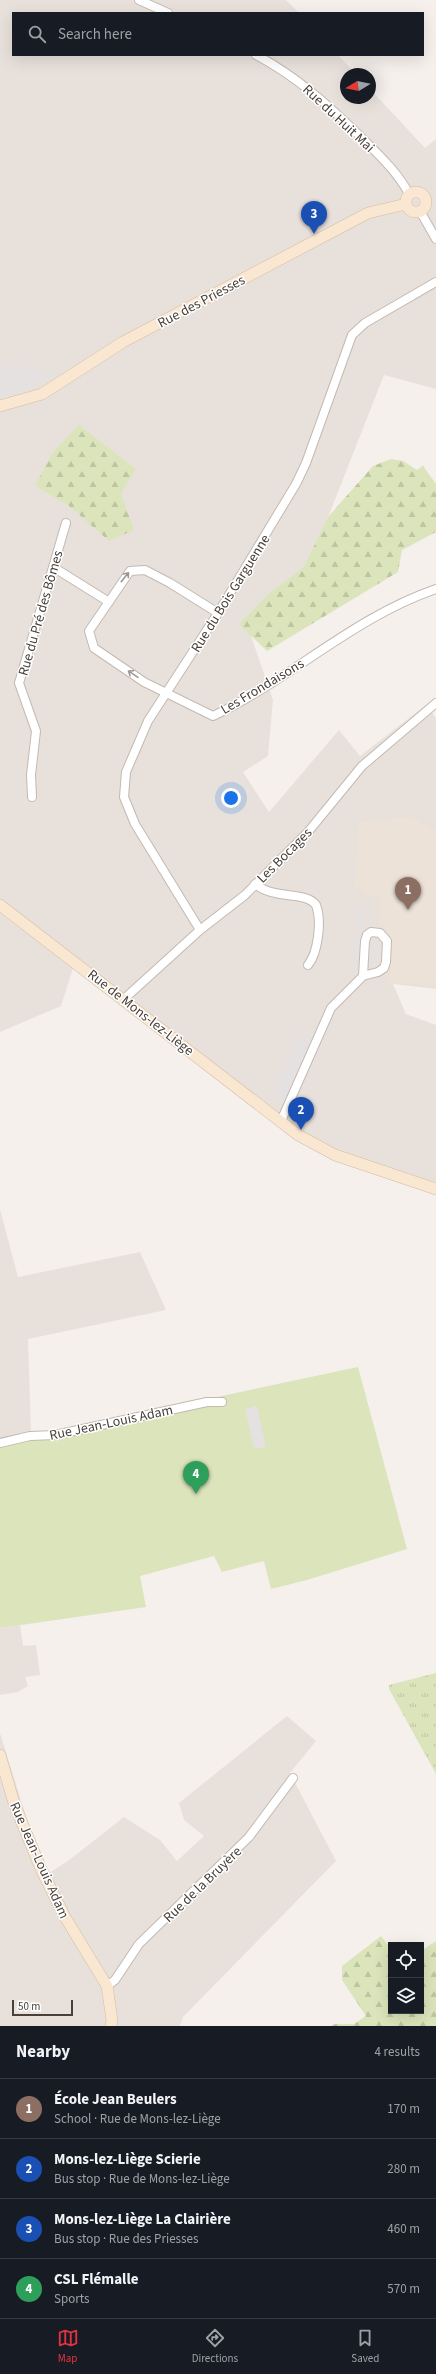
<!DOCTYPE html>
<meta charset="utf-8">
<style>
:root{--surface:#171b24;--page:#242831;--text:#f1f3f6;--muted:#9ea1a6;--line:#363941;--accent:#e63240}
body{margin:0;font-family:"Source Sans 3",sans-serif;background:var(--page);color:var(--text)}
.controls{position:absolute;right:12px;bottom:12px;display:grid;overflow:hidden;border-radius:0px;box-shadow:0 4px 16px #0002}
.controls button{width:36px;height:36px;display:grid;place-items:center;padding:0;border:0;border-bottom:1px solid var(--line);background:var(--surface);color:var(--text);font:20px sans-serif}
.compass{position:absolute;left:340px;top:68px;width:36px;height:36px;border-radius:50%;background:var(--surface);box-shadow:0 4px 16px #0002;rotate:260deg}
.scale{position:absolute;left:12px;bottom:10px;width:61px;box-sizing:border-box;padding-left:4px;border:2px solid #49403a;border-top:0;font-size:11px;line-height:14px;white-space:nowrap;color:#49403a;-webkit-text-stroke:3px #fff;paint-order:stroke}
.you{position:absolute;left:231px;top:798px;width:14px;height:14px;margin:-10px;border:3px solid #fff;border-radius:50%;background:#1a73e8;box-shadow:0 0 0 6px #1a73e833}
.badge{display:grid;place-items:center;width:26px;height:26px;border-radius:50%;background:var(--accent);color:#fff;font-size:13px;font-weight:700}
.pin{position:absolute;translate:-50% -33px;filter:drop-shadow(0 1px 2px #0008)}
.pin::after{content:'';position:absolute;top:21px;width:14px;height:12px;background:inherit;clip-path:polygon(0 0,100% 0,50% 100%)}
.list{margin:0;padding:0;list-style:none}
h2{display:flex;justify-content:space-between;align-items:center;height:52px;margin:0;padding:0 16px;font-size:17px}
h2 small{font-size:13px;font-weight:400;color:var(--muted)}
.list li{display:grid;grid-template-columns:26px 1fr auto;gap:12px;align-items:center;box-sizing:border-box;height:60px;padding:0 16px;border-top:1px solid var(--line)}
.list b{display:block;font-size:15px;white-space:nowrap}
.list p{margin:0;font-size:13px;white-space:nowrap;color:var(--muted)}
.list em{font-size:13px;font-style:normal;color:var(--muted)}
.icon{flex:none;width:22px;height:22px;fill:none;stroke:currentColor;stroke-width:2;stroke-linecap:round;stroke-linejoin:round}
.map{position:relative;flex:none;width:436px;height:2026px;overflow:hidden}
.search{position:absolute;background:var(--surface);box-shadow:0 4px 16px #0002;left:12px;right:12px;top:12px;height:44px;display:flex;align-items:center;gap:10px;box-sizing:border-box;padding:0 14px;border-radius:0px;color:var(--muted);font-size:15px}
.sheet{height:292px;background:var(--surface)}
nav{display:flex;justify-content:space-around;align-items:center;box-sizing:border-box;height:56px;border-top:1px solid var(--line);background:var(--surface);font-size:11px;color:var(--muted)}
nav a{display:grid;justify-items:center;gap:2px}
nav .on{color:var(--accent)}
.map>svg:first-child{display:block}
.residential{fill:#e8e1db}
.education{fill:#ece2d8}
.grass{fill:url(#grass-tufts)}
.forest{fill:url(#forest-firs)}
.pitch{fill:#dbe4ba}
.parking{fill:#e4e1e0}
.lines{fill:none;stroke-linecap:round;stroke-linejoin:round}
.street-casing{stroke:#c3b9b2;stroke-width:10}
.secondary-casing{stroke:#d3bba2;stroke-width:12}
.street{stroke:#fff;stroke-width:8}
.secondary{stroke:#fae7d1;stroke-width:11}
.oneway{stroke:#9b9693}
.labels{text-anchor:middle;stroke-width:3;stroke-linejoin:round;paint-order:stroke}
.street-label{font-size:14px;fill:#49403a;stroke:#fff}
</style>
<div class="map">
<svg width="436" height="2026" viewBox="0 0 436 2026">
<defs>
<pattern id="grass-tufts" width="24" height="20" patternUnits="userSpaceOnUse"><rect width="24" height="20" fill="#dbe4ba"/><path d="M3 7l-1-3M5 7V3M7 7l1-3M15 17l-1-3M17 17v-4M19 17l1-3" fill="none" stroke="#bdc5a1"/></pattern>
<pattern id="forest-firs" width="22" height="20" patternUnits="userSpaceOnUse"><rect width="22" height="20" fill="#dbe4ba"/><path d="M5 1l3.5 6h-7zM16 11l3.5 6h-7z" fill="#bdc5a1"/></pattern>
</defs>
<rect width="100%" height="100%" fill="#f5f0ec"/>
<path class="residential" d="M 0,0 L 286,0 L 299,13 L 13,13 L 13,55 L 338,55 L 356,74 L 346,74 L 346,98 L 370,98 L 370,89 L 425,148 L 436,139 L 436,389 L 384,375 L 299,591 L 251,636 L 273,700 L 268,756 L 243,772 L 269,812 L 339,730 L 360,756 L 426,705 L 436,718 L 436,989 L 393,984 L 406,1014 L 436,1025 L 436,1188 L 335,1155 L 237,1086 L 75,962 L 61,1006 L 0,1032 Z
M 0,1209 L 18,1277 L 140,1252 L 166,1310 L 28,1339 L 31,1432 L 0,1439 Z
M 20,1625 L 23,1646 L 36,1645 L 40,1675 L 25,1677 L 28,1686 L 18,1692 L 0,1695 L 0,1628 Z
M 287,1716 L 316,1741 L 290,1773 L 336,1861 L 183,2017 L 180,2026 L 0,2026 L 0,1733 L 31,1832 L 49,1873 L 68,1861 L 124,1817 L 160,1840 L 177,1861 L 204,1836 L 184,1820 L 179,1803 Z"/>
<path class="education" d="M 410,817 L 436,831 L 436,985 L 387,983 L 391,972 L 391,944 L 389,932 L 379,924 L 380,897 L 369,896 L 355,888 L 359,822 Z"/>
<path class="grass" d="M 436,1673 L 436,1774 L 389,1689 L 389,1685 Z"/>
<path class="forest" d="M 79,425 L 136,469 L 121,493 L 134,530 L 109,541 L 68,505 L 35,486 L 53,452 Z
M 391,459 L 403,461 L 417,470 L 423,466 L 436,484 L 436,532 L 402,550 L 398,572 L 267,651 L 239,624 L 269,594 L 304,567 L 328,517 L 373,466 Z
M 381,1936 L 391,1949 L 391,2011 L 421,2011 L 421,1951 L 436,1941 L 436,2026 L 331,2026 L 335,2024 L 354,2024 L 366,2016 L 342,1980 L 342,1966 Z"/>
<path class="pitch" d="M 358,1367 L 407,1549 L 307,1580 L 271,1589 L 264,1561 L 222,1572 L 214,1556 L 140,1576 L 146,1607 L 0,1628 L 0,1439 L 52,1432 Z"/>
<path class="parking" d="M 0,364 L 59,373 L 26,390 L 0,397 Z
M 355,902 L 362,906 L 362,928 L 355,924 Z
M 362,930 L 361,963 L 354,967 L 354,934 Z
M 369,941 L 375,943 L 375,941 L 382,944 L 380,966 L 374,963 L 374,966 L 367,963 Z
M 300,1036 L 309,1037 L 313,1041 L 284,1102 L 273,1095 L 275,1086 Z
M 257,1406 L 266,1447 L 254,1449 L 245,1409 Z"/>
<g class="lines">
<defs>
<path id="street" d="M 139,0 L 168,13
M 256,55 C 298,77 330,107 364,140 C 381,157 398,173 409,194
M 420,211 L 436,239
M 53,567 L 109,602
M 218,613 L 170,583 L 145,570 L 130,571 L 89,631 L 94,648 L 144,682 L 213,716 C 291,679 354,617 436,589
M 32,797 L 31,775 L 36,731 L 19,683 L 66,523
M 255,884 C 274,900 306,891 316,905 C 322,921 318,953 308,965
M 200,930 L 135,824 L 124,797 L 126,772 L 148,721 L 218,613 L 296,484 L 306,463 L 352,335 L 365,323 L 436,282
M 124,999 L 200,930 L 245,895 L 308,832 L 362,766 L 436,703
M 281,1121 L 331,1008 L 363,976 L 378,972 L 384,968 L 386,962 L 387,941 L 380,933 L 371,932 L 367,935 L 365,941 L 363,976
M 0,1443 L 30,1436 L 55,1435 L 207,1402 L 222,1402
M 107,1986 L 115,1980 L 139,1944 L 249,1837 L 293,1778"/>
<path id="secondary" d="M406 202a10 10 0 1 1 20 0a10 10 0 1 1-20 0Z
M 0,406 L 42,394 L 123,342 L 368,213 L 406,204
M 0,905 L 298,1135 L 335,1155 L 436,1189
M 0,1755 L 14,1803 L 41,1869 L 65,1917 L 107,1986 L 112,2020 L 111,2026"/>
</defs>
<use href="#street" class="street-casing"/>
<use href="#secondary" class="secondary-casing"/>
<use href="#street" class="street"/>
<use href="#secondary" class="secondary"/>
</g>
<defs><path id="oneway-shaft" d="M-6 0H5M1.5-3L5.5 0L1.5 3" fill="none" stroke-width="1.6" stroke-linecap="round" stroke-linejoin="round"/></defs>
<g class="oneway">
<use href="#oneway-shaft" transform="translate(125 577) rotate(-51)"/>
<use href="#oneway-shaft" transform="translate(133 674) rotate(-146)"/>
</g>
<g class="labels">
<g class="street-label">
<text transform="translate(339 118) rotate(43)" y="5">Rue du Huit Mai</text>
<text transform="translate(201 301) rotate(-28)" y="5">Rue des Priesses</text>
<text transform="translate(230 593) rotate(-58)" y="5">Rue du Bois Garguenne</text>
<text transform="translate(40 613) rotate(-74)" y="5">Rue du Pré des Bômes</text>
<text transform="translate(262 686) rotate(-31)" y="5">Les Frondaisons</text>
<text transform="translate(284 855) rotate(-45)" y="5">Les Bocages</text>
<text transform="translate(141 1012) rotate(38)" y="5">Rue de Mons-lez-Liège</text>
<text transform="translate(111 1422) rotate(-12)" y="5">Rue Jean-Louis Adam</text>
<text transform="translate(40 1860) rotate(66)" y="5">Rue Jean-Louis Adam</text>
<text transform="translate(202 1884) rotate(-44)" y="5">Rue de la Bruyère</text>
</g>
</g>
</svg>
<div class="controls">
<button><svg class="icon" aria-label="locate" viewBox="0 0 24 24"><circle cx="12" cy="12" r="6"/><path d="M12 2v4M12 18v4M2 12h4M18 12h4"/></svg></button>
<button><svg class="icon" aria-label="layers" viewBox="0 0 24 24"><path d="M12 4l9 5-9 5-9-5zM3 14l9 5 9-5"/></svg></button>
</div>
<svg class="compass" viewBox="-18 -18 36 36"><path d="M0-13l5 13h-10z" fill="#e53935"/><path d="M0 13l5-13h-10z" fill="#9ea1a6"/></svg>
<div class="scale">50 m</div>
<div class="you"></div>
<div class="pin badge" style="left:408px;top:910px;background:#8d6e63">1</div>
<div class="pin badge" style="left:301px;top:1130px;background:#1a4fb4">2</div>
<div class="pin badge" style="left:314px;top:234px;background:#1a4fb4">3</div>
<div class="pin badge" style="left:196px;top:1494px;background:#2e9e5b">4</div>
<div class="search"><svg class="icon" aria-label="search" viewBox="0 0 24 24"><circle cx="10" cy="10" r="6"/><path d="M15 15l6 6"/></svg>Search here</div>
</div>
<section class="sheet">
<h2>Nearby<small>4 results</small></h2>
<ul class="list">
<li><span class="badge" style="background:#8d6e63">1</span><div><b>École Jean Beulers</b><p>School · Rue de Mons-lez-Liège</p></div><em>170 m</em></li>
<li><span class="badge" style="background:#1a4fb4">2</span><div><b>Mons-lez-Liège Scierie</b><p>Bus stop · Rue de Mons-lez-Liège</p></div><em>280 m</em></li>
<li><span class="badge" style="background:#1a4fb4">3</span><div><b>Mons-lez-Liège La Clairière</b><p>Bus stop · Rue des Priesses</p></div><em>460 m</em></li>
<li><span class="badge" style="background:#2e9e5b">4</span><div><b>CSL Flémalle</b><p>Sports</p></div><em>570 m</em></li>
</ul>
</section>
<nav>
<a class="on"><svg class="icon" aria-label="map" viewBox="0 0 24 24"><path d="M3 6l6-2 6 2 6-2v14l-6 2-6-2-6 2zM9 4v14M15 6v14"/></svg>Map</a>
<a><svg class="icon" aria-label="directions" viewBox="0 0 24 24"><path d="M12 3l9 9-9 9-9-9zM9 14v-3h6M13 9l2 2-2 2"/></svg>Directions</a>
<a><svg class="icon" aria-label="saved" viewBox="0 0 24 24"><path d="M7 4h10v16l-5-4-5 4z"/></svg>Saved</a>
</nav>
